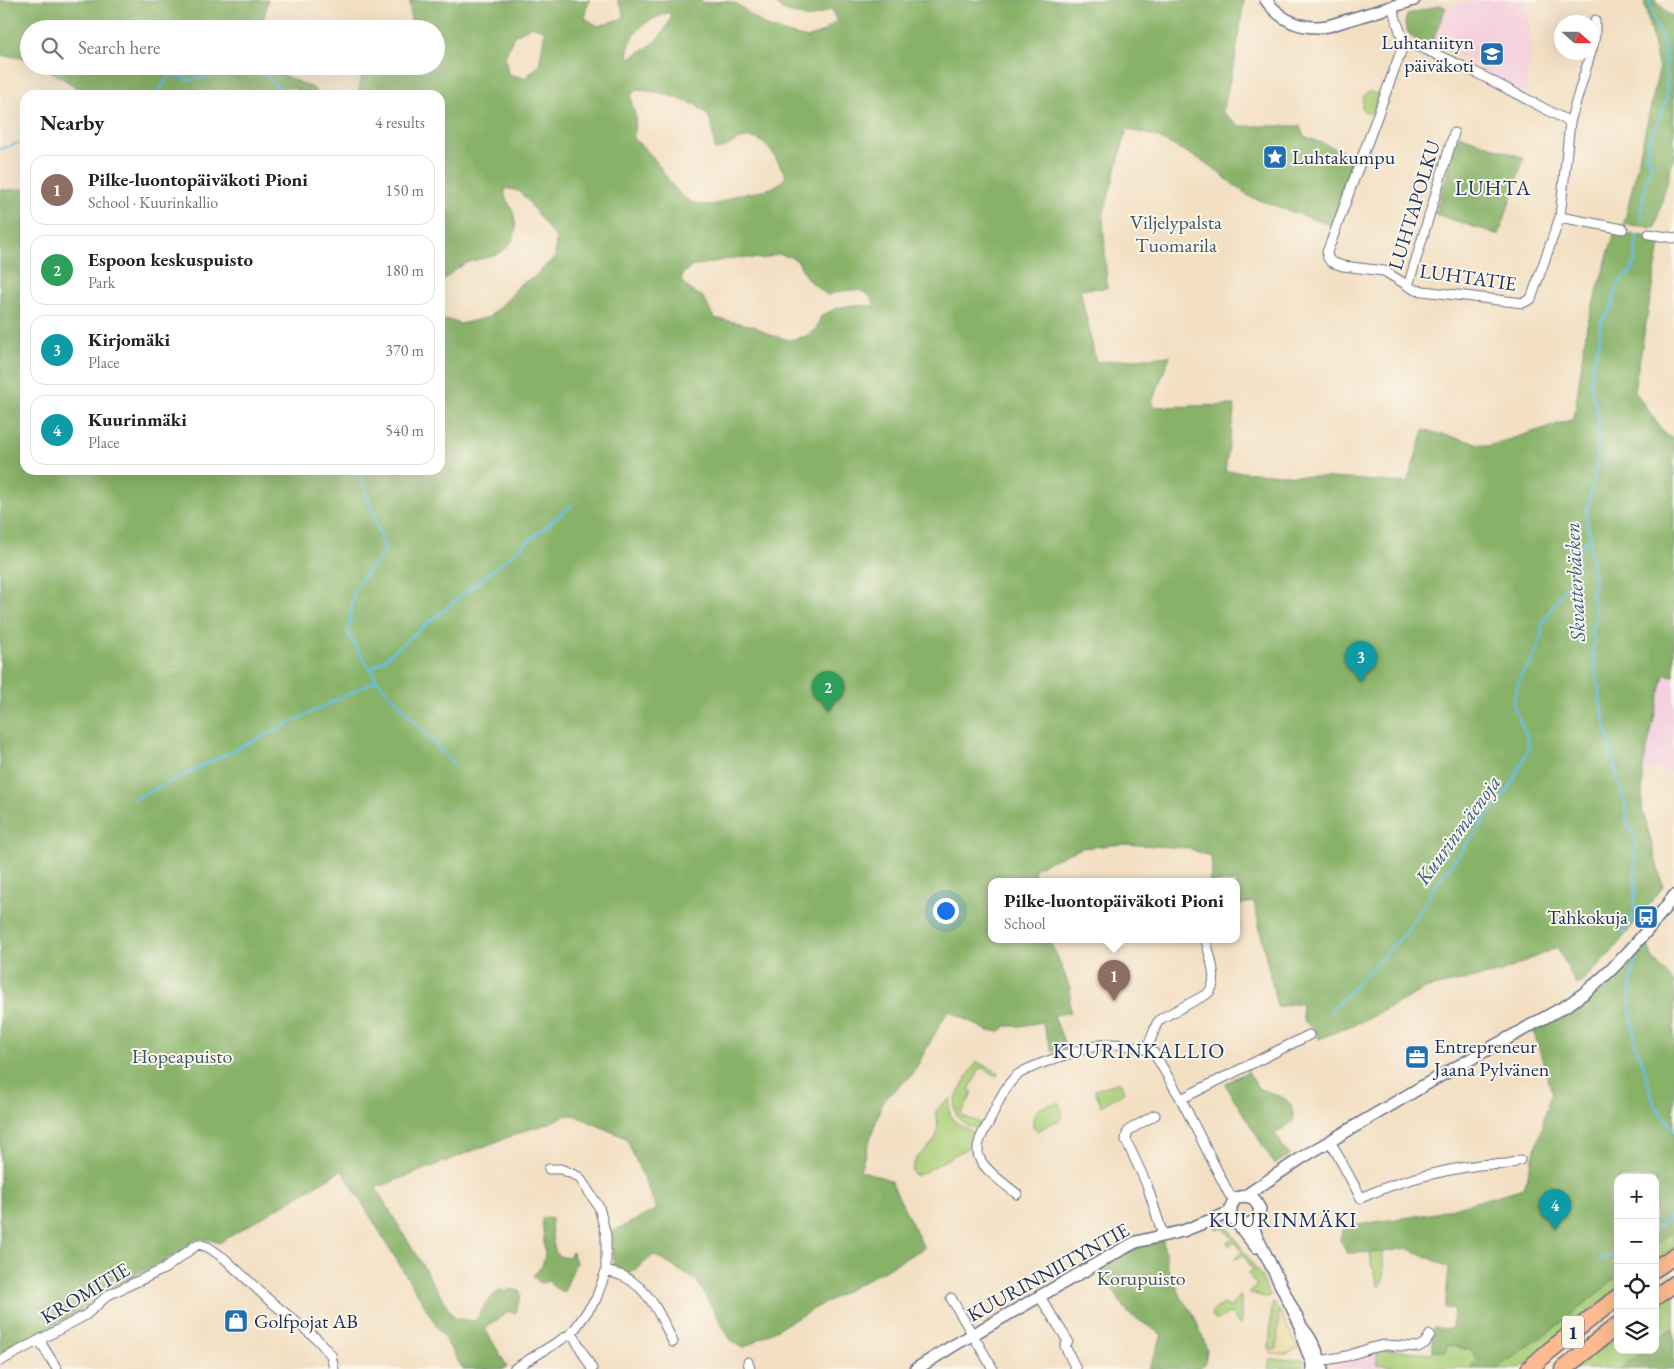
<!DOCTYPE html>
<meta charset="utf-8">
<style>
:root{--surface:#fff;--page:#f2f2f2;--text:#222;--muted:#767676;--line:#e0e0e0;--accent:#1f6fb2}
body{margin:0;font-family:"EB Garamond",serif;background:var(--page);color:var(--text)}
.controls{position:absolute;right:15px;bottom:15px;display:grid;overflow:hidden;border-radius:10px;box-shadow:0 5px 20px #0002}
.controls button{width:45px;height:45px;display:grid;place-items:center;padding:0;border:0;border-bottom:1px solid var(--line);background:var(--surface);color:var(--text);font:25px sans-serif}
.compass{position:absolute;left:1554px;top:15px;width:45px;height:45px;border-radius:50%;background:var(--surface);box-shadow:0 5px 20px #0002;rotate:111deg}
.you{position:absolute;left:945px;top:910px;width:18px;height:18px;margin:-12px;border:4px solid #fff;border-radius:50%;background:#1a73e8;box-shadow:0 0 0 8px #1a73e833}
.badge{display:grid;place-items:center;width:32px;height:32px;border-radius:50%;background:var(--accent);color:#fff;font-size:16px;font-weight:700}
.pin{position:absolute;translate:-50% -41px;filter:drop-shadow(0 1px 2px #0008)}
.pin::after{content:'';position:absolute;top:26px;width:18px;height:15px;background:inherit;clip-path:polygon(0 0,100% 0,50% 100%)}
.popup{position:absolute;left:988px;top:878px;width:252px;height:65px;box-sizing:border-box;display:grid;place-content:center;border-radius:10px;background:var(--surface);filter:drop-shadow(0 1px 4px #0005);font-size:16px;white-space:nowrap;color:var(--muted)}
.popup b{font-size:19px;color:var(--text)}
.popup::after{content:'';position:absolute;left:50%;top:100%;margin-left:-10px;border:10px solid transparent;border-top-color:var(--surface)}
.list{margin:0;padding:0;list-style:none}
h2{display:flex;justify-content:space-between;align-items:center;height:65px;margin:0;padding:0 20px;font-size:21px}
h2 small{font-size:16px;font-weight:400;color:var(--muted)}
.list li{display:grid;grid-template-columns:32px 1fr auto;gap:15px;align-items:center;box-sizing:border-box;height:70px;margin:0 10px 10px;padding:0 10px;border:1px solid var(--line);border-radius:15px}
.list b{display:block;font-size:19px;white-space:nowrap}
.list p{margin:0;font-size:16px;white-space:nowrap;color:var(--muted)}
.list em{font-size:16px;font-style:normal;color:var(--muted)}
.icon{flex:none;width:28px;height:28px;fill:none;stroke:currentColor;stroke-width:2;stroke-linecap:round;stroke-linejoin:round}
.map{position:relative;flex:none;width:1674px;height:1369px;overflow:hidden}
.search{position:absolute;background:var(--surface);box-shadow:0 5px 20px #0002;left:20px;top:20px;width:425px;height:55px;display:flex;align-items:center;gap:12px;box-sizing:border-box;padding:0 18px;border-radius:28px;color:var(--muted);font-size:19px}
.panel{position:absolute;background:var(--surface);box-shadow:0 5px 20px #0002;left:20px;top:90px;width:425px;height:385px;border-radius:15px}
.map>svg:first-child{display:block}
.built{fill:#f4cfdd}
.green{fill:#abcf78;stroke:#637f6b}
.forest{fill:#88b268;stroke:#527063;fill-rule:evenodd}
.sand{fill:#eeda9e;stroke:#84847e}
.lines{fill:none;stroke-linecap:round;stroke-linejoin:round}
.stream{stroke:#66bfe3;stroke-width:2.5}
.minor-casing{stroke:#676d81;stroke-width:11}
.tertiary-casing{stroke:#676d81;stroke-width:14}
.motorway-casing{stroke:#676d81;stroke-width:19}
.minor{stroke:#fff;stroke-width:9}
.tertiary{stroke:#fff;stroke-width:11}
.motorway{stroke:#fcba8e;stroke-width:16}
.labels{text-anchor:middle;stroke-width:4;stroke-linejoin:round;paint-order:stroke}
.shield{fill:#fbf7ec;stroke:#5e6b89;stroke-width:1}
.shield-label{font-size:19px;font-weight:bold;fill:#1b2f5e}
.poi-label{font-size:20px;fill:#1b2f5e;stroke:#fbf7ec;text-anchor:start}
.street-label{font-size:20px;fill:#1b2f5e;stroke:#fbf7ec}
.park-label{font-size:20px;fill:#3f5764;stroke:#fbf7ec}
.neighbourhood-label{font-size:21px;letter-spacing:1px;fill:#1b2f5e;stroke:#fbf7ec}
.water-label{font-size:21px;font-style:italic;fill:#325a86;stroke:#fbf7ec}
</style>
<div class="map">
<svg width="1674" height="1369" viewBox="0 0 1674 1369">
<rect width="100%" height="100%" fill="#fbf7ec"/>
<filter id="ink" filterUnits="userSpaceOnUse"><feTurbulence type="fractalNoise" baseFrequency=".02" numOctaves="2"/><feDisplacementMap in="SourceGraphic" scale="10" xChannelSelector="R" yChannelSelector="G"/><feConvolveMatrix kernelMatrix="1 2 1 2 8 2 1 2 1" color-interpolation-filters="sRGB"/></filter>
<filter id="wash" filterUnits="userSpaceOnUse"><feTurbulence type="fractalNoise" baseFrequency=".0096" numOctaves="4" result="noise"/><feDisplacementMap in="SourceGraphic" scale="20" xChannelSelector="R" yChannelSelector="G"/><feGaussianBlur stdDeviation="1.12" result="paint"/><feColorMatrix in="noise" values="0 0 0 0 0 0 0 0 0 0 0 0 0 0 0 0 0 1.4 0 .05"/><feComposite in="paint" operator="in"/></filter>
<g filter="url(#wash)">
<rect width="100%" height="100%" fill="#f3dfc2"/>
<path class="built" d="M 1479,0 L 1525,0 L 1532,44 L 1526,93 L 1485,72 L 1478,64 L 1431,44 L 1446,7 Z
M 1664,673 L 1674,676 L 1674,773 L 1643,767 Z
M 1378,1349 L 1394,1366 L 1393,1369 L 1335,1369 L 1336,1361 Z"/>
<path class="green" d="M 1369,92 L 1377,94 L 1379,97 L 1374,111 L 1369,114 L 1362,109 C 1362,102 1362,95 1369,92 Z
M 977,1062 L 998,1072 L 997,1076 L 981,1067 L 969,1090 L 973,1092 L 961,1115 L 980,1123 L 977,1129 C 936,1117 962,1085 977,1062 Z
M 1120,1082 L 1124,1092 L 1101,1106 L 1095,1090 Z
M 951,1099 C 944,1124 962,1122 975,1135 L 971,1146 L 919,1175 L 914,1175 L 912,1171 C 916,1143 945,1154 936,1111 L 941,1105 Z
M 1059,1103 L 1063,1117 L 1061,1119 L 1037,1131 C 1033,1128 1032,1127 1033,1121 C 1034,1106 1046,1106 1059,1103 Z
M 1222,1224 L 1228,1228 L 1262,1278 L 1268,1293 L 1271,1295 L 1269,1298 L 1250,1293 L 1250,1291 L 1257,1286 L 1248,1273 L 1253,1270 L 1243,1255 L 1236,1259 L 1235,1258 L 1242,1253 L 1235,1242 L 1229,1246 L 1227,1243 L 1233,1239 L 1223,1228 L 1217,1230 L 1216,1229 L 1216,1226 Z
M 1674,1231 L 1674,1248 L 1655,1261 L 1655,1246 Z
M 1383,1252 C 1383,1263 1386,1278 1379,1287 L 1373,1268 L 1372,1268 L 1369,1253 Z
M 1618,1276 L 1618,1288 L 1519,1369 L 1496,1369 L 1562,1322 Z
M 1674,1291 L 1674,1327 L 1655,1342 L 1655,1303 Z
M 1241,1295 L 1241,1324 L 1238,1324 L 1233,1315 L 1229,1313 L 1216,1321 L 1211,1313 L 1222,1304 L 1229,1306 L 1231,1308 L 1235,1300 Z
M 1274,1302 L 1279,1311 L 1277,1349 L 1271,1350 L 1269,1348 L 1272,1304 Z
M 1618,1332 L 1618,1350 L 1645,1350 L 1620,1369 L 1573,1369 Z
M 1446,1345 L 1472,1350 L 1476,1358 L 1471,1369 L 1393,1369 L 1393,1366 L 1378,1364 L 1377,1353 L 1378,1349 L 1432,1353 L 1433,1350 L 1446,1352 Z
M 1270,1359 L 1303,1360 L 1304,1369 L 1300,1369 L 1300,1367 L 1268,1369 Z"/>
<path class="forest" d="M 0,0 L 268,0 L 261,29 L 29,29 L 29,59 L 0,55 Z
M 410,0 L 590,0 L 586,8 L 585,18 L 598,26 L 624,18 L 622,9 L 617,0 L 702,0 L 702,3 L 726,1 L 737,4 L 768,28 L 807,38 L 823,32 L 836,21 L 832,9 L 809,18 L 782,10 L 773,0 L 1244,0 L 1235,60 L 1222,112 L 1240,126 L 1300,126 L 1304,136 L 1358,157 L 1333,226 L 1250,197 L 1203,161 L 1157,137 L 1127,129 L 1103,216 L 1107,288 L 1080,289 L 1096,362 L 1170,356 L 1152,402 L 1155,407 L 1235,405 L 1225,471 L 1407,483 L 1424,430 L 1488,446 L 1574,419 L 1587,325 L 1615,231 L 1661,239 L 1634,390 L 1666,436 L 1674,438 L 1674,676 L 1664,674 L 1643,767 L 1642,808 L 1663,887 L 1609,955 L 1577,986 L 1557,947 L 1502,972 L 1427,988 L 1367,1019 L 1319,1039 L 1315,1031 L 1303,1020 L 1301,1002 L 1277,1007 L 1254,902 L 1237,905 L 1236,882 L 1209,882 L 1212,869 L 1211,857 L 1188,848 L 1123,844 L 1082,848 L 1034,868 L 1035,882 L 992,882 L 992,940 L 1048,940 L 1056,953 L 1070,988 L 1070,1013 L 1054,1015 L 1066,1048 L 1052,1052 L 1042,1022 L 1021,1026 L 1006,1026 L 1000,1031 L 988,1031 L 948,1010 L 912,1075 L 883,1100 L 860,1170 L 890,1180 L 924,1248 L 743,1348 L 732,1342 L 697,1281 L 654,1255 L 630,1274 L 614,1265 L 612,1232 L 657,1209 L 626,1138 L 574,1115 L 566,1115 L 548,1124 L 527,1130 L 376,1188 L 454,1318 L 475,1321 L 486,1303 L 500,1289 L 504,1292 L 510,1289 L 520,1291 L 521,1296 L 515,1313 L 507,1312 L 485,1329 L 507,1366 L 504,1369 L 463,1369 L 342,1170 L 219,1243 L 211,1240 L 197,1239 L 175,1255 L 98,1294 L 82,1310 L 17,1345 L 0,1357 L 0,190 L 25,189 L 25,470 L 440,470 L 440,320 L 449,320 L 461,324 L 489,317 L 510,297 L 520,284 L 533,278 L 555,257 L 556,238 L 538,215 L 529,202 L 519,191 L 505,188 L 505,197 C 520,219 521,243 495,255 C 484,259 470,260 461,266 C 454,270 447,277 440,283 L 440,95 L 358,95 L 364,66 L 436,66 L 436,29 L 411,29 ZM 669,12 L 671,18 C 661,40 650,47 629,58 C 625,48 635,32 643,25 C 648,21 662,15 669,12 ZM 532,26 L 545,31 L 539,66 L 524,78 L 508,74 L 505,57 L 514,36 ZM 638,89 L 662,93 L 696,105 L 708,115 L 712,126 L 715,150 C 726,149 731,142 741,139 C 764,131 777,160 786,176 C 777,190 757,192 741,194 C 730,196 720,205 708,205 C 678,207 667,173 650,154 C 645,148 638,143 633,138 L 636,117 L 632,105 L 631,95 ZM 778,254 L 790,257 L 798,261 L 807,279 L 827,295 C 845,290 867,283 875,306 L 851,305 L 837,308 L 821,316 L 816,329 L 806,336 L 790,340 L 770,335 L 754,326 L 714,318 L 703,297 L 693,292 L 681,281 L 683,273 L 693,266 L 739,257 L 762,259 Z
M 1644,0 L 1656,0 L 1667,13 L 1674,18 L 1674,156 L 1655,228 L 1624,224 L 1659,70 Z
M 1442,5 L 1443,7 L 1446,7 L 1431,44 C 1416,45 1398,29 1408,14 Z
M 42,66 L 261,66 L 313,88 L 319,95 L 304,95 L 298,90 L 287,87 L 282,95 L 84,95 L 70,83 Z
M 1459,135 L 1524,158 L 1499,235 L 1435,214 Z
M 1647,943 L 1653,959 L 1674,982 L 1674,1231 L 1655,1246 L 1655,1178 L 1618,1178 L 1618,1276 L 1562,1322 L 1496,1369 L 1471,1369 L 1476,1358 L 1471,1350 L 1447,1345 L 1446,1352 L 1433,1350 L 1433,1328 L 1452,1329 L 1454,1309 L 1445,1308 L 1449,1267 L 1407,1248 L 1383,1252 L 1347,1253 L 1340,1240 L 1343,1227 L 1436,1213 L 1524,1188 L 1552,1092 L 1533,1029 L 1600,990 L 1607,989 L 1627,969 Z
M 1248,1071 L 1258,1088 C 1278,1097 1295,1095 1293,1122 L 1275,1134 L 1289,1156 L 1274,1164 L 1225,1084 Z
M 547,1217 L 552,1219 C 550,1226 553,1249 558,1256 L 568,1258 L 572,1252 L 576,1262 L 564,1292 L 555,1288 L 548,1281 C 541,1285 538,1282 533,1276 L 542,1266 L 545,1256 L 542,1218 Z
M 1163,1240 L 1167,1266 L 1183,1301 L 1193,1313 L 1203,1338 L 1207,1350 L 1205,1363 L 1197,1369 L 1149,1369 L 1162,1335 L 1128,1313 L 1110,1285 L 1096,1269 L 1126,1251 Z
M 1674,1327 L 1674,1369 L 1620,1369 L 1645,1350 L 1655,1350 L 1655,1342 Z"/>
<path class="sand" d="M 1279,1311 L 1298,1348 L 1287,1354 L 1271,1354 L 1271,1350 L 1277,1349 Z"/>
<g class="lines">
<path class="stream" d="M 257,66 L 286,95
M 156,95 L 171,73 L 188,80 L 219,75 L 246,66
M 0,149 L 25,141
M 1640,220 L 1646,179 L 1652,164 L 1646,155 L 1649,142 L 1661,115 L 1667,96 L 1664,44 L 1654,19 L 1649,0
M 359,470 L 385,551 L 354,588 L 348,634 L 371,670
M 377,680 L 455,766
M 133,800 L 377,680 L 371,670 L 572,505
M 1624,934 L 1623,931 L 1628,927 L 1632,921 L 1635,902 L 1635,853 L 1636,844 L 1633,833 L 1627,825 L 1627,809 L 1617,777 L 1601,704 L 1593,650 L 1594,641 L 1591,632 L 1596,612 L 1591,590 L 1595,584 L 1590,552 L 1591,534 L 1587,527 L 1586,514 L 1597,467 L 1599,418 L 1590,384 L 1593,364 L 1600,340 L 1600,324 L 1611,309 L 1618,284 L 1630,273 L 1635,261 L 1637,236
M 1636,958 L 1631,979 L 1630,1006 L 1636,1047 L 1643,1064 L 1649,1088 L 1655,1105 L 1674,1130
M 1330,1012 L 1407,931 L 1438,882 L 1510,787 L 1528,750 L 1529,741 L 1513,706 L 1514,698 L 1521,674 L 1530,665 L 1541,639 L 1542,624 L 1563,590 L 1573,579 L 1578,564 L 1578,554 L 1582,545 L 1590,538
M 1655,1228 L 1660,1227 L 1674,1211
M 1600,1261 L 1618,1250"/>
</g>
</g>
<g filter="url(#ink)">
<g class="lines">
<defs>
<path id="minor" d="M 1392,7 L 1404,43
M 1592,49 L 1595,36 L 1595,20
M 1570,122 L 1473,71 L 1422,48 L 1404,43 L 1331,242 L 1327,252 L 1328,258 L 1331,262 L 1343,266 L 1384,271 L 1415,290 L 1523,303 L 1531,299 L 1560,217 L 1570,122 L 1591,52
M 1560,217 L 1623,229
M 1649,234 L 1674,238
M 1408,286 L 1454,133
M 1147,1049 L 1157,1023 L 1162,1018 L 1207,994 C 1221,983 1209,956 1206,940
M 1181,1099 L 1309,1035
M 1155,1115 L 1129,1130 L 1127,1134 L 1126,1140 L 1147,1185 L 1163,1235
M 1330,1141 L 1361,1198 C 1399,1180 1438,1171 1479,1165 C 1493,1163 1507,1167 1520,1160
M 1017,1194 C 1006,1185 984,1170 979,1157 C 975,1145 983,1132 989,1122 C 996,1107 1004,1087 1016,1076 C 1028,1066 1094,1044 1110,1044 C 1122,1044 1144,1047 1154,1053 L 1181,1099 L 1229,1194 L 1235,1200
M 606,1271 C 612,1273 619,1274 625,1277 C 651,1291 661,1317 673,1342
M 1040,1297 L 1068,1341 L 1065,1346 L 1076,1369
M 951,1298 L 993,1369
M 572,1333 L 592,1369
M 39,1340 L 57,1369
M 0,1361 L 86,1315 L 108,1295 L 164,1269 L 198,1244 L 208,1247 L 224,1258 L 269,1300 L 317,1339 L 331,1355 L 334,1369
M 748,1362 L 750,1369
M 1315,1362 L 1347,1356 L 1371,1348 L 1385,1345 L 1418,1347 L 1425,1343 L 1430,1335
M 514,1369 L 572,1333 L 596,1299 L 606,1271 L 606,1235 L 599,1207 L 579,1177 L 561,1169 L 549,1169"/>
<path id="tertiary" d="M 1266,0 C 1282,22 1302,30 1328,26 L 1414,0
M 1245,1196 L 1303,1157 L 1435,1079 L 1569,1004 C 1611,976 1644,936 1674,896
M 1254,1221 L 1254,1228 L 1256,1235 L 1301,1326 C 1312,1339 1319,1353 1322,1369
M 1236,1222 L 1247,1225 L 1257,1219 L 1260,1209 L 1254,1199 C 1240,1191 1227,1202 1232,1217 L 1256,1247
M 1301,1326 L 1303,1340 L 1312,1363 L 1312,1369
M 916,1369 L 951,1347 L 1119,1251 L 1136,1242 L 1183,1231 L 1231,1212"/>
<path id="motorway" d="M 1655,1269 L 1674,1256
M 1655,1297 L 1674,1284
M 1529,1369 L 1549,1351 L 1618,1297
M 1563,1369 L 1618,1325"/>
</defs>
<use href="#minor" class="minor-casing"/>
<use href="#tertiary" class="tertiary-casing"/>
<use href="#motorway" class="motorway-casing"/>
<use href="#minor" class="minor"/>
<use href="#tertiary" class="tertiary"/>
<use href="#motorway" class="motorway"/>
</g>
</g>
<defs>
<symbol id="school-square" viewBox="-11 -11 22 22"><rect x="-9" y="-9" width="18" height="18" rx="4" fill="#1f6fb2" stroke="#fbf7ec"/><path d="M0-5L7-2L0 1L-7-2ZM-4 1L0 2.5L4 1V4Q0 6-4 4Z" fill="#fff"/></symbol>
<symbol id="sight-square" viewBox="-11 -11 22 22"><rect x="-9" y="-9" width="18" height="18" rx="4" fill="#1f6fb2" stroke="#fbf7ec"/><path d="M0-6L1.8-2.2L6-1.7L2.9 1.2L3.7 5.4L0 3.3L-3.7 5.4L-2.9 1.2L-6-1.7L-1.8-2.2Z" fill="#fff"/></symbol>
<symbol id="bus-square" viewBox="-11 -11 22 22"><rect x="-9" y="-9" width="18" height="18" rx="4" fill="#1f6fb2" stroke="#fbf7ec"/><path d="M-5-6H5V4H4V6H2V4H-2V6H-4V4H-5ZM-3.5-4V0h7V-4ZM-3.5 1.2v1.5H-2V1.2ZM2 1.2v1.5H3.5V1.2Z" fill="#fff"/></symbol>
<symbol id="office-square" viewBox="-11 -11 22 22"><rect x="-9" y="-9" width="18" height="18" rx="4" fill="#1f6fb2" stroke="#fbf7ec"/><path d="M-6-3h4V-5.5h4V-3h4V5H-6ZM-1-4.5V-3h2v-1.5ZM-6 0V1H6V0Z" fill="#fff"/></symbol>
<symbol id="shop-square" viewBox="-11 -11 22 22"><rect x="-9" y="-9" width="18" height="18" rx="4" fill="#1f6fb2" stroke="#fbf7ec"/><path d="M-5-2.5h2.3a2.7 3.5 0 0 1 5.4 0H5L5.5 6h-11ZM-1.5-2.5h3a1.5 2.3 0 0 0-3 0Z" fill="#fff"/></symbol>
</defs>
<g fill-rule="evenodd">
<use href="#school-square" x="1478" y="40" width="28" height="28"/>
<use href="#sight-square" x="1261" y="143" width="28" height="28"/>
<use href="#bus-square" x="1632" y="903" width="28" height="28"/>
<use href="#office-square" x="1403" y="1043" width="28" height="28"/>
<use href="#shop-square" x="222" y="1307" width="28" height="28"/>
</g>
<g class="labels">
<rect class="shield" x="1562" y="1315.5" width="22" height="33" rx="4"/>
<g class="shield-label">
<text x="1573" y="1339">1</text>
</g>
<g class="poi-label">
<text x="1474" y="49" text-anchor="end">Luhtaniityn<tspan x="1474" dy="23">päiväkoti</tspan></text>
<text x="1292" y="164">Luhtakumpu</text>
<text x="1628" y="924" text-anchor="end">Tahkokuja</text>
<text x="1434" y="1053">Entrepreneur<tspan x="1434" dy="23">Jaana Pylvänen</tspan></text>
<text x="254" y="1328">Golfpojat AB</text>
</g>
<g class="street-label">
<text transform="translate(1414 205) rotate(-73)" y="7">LUHTAPOLKU</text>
<text transform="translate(1468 277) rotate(8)" y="7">LUHTATIE</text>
<text transform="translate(1048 1272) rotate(-29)" y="7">KUURINNIITYNTIE</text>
<text transform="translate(85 1293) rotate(-31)" y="7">KROMITIE</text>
</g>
<g class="park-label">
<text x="1176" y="229">Viljelypalsta<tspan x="1176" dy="23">Tuomarila</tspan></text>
<text x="182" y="1063">Hopeapuisto</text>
<text x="1141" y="1285">Korupuisto</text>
</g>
<g class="neighbourhood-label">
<text x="1493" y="195">LUHTA</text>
<text x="1139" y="1058">KUURINKALLIO</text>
<text x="1283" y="1227">KUURINMÄKI</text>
</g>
<g class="water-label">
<text transform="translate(1575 582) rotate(-93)" y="7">Skvatterbäcken</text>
<text transform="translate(1458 830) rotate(-54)" y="7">Kuurinmäenoja</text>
</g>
</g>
</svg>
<div class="controls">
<button>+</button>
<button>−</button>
<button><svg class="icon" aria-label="locate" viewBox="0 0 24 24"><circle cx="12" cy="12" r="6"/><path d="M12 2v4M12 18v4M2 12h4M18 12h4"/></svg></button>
<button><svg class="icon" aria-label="layers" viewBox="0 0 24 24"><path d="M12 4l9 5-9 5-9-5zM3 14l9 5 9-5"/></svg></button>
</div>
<svg class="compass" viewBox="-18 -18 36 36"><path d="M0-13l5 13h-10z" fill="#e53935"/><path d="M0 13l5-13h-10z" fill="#767676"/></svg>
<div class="you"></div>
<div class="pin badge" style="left:1114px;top:1001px;background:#8d6e63">1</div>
<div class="popup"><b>Pilke-luontopäiväkoti Pioni</b>School</div>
<div class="pin badge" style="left:828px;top:712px;background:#2e9e5b">2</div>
<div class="pin badge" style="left:1361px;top:682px;background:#0f9aa8">3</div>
<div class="pin badge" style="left:1555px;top:1230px;background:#0f9aa8">4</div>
<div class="search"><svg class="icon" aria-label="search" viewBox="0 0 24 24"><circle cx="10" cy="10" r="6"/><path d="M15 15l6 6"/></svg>Search here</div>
<section class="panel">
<h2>Nearby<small>4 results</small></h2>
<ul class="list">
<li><span class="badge" style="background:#8d6e63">1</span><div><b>Pilke-luontopäiväkoti Pioni</b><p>School · Kuurinkallio</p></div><em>150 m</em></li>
<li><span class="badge" style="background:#2e9e5b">2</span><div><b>Espoon keskuspuisto</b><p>Park</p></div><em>180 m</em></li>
<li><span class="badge" style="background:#0f9aa8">3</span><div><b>Kirjomäki</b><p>Place</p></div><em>370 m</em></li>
<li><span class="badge" style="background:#0f9aa8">4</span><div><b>Kuurinmäki</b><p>Place</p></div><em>540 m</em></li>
</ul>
</section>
</div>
